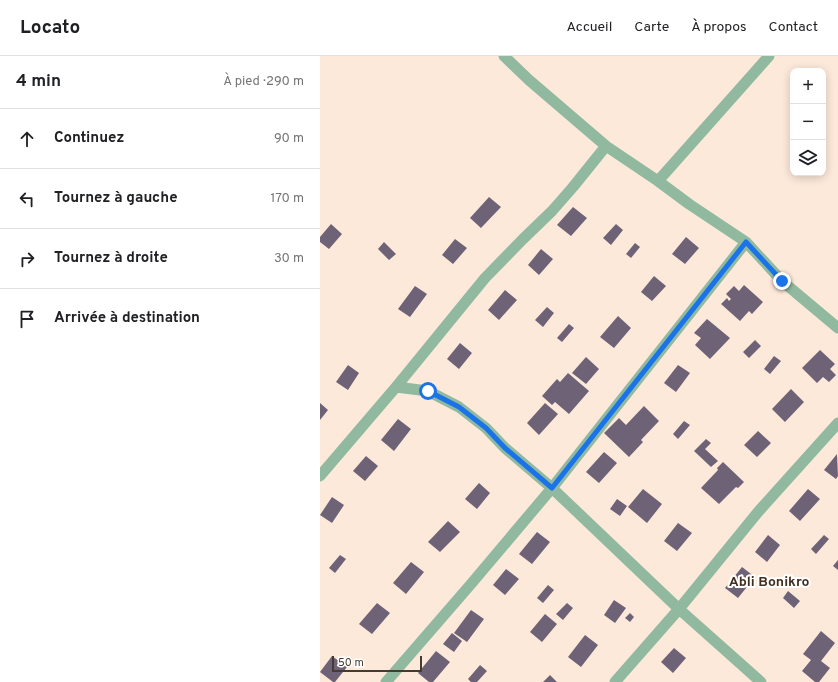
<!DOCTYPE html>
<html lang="fr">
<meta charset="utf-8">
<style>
:root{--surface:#fff;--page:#f6f6f6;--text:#202124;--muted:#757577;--line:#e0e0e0}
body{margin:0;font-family:Overpass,sans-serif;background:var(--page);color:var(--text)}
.controls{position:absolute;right:12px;top:12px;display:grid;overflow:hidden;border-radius:8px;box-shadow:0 2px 10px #0003}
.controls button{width:36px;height:36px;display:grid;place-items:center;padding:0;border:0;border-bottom:1px solid var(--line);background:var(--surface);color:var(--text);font:20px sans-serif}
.scale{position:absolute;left:12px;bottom:10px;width:90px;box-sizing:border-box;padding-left:4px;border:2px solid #443b33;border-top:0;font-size:11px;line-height:14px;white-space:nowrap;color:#443b33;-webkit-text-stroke:3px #fff;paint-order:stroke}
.stop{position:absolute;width:12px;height:12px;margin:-9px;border:3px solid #1a73e8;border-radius:50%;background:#fff}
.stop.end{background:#1a73e8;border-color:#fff;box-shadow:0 1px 4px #0008}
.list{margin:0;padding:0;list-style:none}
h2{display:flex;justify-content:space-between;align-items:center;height:52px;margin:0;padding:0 16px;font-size:17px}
h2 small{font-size:13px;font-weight:400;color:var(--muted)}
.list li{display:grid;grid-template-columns:26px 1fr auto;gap:12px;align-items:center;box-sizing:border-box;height:60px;padding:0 16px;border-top:1px solid var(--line)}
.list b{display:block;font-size:15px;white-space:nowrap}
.list em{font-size:13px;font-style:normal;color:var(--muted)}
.icon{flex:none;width:22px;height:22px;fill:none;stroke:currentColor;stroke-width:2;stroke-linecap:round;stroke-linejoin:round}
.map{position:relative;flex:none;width:518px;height:626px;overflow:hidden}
header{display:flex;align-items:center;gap:24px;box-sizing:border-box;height:56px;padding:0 20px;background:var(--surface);border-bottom:1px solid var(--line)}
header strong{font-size:19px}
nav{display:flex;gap:22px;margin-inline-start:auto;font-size:14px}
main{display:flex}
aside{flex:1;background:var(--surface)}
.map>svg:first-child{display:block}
.building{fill:#6e6277}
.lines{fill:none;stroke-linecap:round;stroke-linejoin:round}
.street{stroke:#91b9a0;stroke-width:11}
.route{stroke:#1a73e8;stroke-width:5}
.labels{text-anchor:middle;stroke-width:4;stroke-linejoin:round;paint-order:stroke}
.quarter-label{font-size:14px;font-weight:bold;fill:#412f20;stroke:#fff}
</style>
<header>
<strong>Locato</strong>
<nav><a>Accueil</a><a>Carte</a><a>À propos</a><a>Contact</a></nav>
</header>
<main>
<aside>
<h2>4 min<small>À pied · 290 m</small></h2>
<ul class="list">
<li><svg class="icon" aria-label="ahead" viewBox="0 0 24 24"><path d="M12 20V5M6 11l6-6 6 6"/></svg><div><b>Continuez</b></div><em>90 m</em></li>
<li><svg class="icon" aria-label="left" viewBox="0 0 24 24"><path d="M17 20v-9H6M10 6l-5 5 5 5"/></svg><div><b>Tournez à gauche</b></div><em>170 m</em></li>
<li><svg class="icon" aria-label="right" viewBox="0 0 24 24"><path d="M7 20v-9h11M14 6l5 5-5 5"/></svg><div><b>Tournez à droite</b></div><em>30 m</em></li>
<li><svg class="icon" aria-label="arrive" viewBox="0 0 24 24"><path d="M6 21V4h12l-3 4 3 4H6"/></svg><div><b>Arrivée à destination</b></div></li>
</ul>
</aside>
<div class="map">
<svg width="518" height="626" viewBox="0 0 518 626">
<rect width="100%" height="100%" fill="#fde9da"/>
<path class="building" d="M 169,141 L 181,151 L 161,172 L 150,162 Z
M 253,151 L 267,162 L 251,180 L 237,169 Z
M 11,168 L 22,178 L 9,193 L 0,186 L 0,181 Z
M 296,168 L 303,174 L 291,189 L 283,182 Z
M 366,181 L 379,192 L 365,208 L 352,198 Z
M 135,183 L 147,192 L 133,208 L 122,199 Z
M 64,186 L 76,198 L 69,204 L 58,193 Z
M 315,187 L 320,191 L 311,202 L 306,198 Z
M 221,193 L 233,203 L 219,219 L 208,209 Z
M 334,220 L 346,230 L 332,245 L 321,236 Z
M 424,229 L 443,246 L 432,258 L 429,255 L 420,265 L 401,248 L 407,242 L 409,245 L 411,243 L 406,238 L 414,230 L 419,235 Z
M 95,230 L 107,238 L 90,261 L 78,253 Z
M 185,234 L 197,244 L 179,264 L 168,254 Z
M 227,251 L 234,257 L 223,271 L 215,264 Z
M 298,260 L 311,272 L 294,292 L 280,281 Z
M 387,263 L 410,282 L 390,303 L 375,289 L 381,282 L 374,277 Z
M 249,268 L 254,272 L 242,286 L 237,282 Z
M 435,284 L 441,290 L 429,302 L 423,296 Z
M 140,287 L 152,297 L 139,313 L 127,303 Z
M 500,294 L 515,308 L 510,313 L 516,319 L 509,326 L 503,321 L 497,327 L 482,312 Z
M 454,300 L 461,305 L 450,318 L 444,313 Z
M 266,301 L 279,313 L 266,328 L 252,317 Z
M 28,309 L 39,317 L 28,334 L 16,326 Z
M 358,309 L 370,317 L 356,336 L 344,327 Z
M 248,317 L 269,335 L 249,358 L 235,346 L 232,349 L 222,340 L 237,323 L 240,326 Z
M 471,333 L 484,346 L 465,366 L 452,353 Z
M 0,347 L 8,354 L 0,364 Z
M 225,347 L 238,358 L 219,379 L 207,367 Z
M 324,350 L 339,365 L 321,384 L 323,386 L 309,401 L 284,377 L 299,362 L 306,369 Z
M 78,363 L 91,373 L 74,395 L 61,384 Z
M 364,365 L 370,369 L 358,383 L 353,378 Z
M 438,375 L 451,387 L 437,401 L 424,389 Z
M 386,383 L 391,387 L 385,393 L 398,405 L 391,411 L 374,395 Z
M 284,396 L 297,407 L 279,427 L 266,416 Z
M 517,398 L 518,420 L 516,423 L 504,414 Z
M 46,400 L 58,410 L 45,425 L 33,415 Z
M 403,406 L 424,426 L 418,432 L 416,431 L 399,448 L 381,432 L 398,414 L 397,412 Z
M 159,427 L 170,437 L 157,453 L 145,443 Z
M 323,433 L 342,448 L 327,467 L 308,451 Z
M 488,433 L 500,443 L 480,465 L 469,455 Z
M 12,441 L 24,449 L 12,467 L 0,459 Z
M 297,443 L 307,450 L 300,460 L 290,453 Z
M 128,465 L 140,476 L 120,496 L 108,486 Z
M 358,467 L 372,477 L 357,495 L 344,485 Z
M 217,476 L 230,486 L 212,508 L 199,498 Z
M 448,479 L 460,489 L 447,506 L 435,496 Z
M 504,479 L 509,483 L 496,498 L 491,493 Z
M 20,499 L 26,503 L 15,517 L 9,512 Z
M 518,504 L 518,514 L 513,510 Z
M 91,506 L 104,516 L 86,538 L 73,527 Z
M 422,511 L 435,521 L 418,542 L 405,532 Z
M 186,513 L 199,523 L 185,539 L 173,529 Z
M 228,529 L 234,534 L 223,547 L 217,542 Z
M 468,535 L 480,545 L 474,552 L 463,542 Z
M 294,544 L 306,552 L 295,567 L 284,559 Z
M 57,547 L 70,557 L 52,578 L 39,568 Z
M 247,547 L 253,552 L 243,564 L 236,558 Z
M 151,554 L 164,563 L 147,586 L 134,577 Z
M 310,557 L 314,561 L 310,566 L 305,562 Z
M 225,558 L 237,568 L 222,586 L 210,576 Z
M 501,575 L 515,587 L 501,605 L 510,612 L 499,626 L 495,626 L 482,615 L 491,604 L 483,598 Z
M 132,577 L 142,585 L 134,596 L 123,588 Z
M 265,579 L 278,589 L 261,611 L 248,601 Z
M 354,592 L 366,602 L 353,617 L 341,606 Z
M 116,595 L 130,606 L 113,626 L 109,626 L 98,617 Z
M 12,600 L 27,611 L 15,626 L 13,626 L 0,616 Z
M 160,609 L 167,615 L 157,626 L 151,626 L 148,623 Z
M 230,619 L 237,626 L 223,626 Z"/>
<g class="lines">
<path class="street" d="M 184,0 L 209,24 L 286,90 L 338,125 L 369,148 L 426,186 L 462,225 L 518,272
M 338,125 L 449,0
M 76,331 L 108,335 L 139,351 L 166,372 L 185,392 L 232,432 L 359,553 L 441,626
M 0,420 L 76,331 L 165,222 L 203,183 L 232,155 L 253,131 L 286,90
M 66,626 L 151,528 L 232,432 L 426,186
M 295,626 L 359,553 L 438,456 L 518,367"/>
</g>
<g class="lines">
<path class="route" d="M 108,335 L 139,351 L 166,372 L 185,392 L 232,432 L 426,186 L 462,225"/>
</g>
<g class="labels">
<g class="quarter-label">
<text x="449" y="530">Abli Bonikro</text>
</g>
</g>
</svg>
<div class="controls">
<button>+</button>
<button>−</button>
<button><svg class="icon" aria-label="layers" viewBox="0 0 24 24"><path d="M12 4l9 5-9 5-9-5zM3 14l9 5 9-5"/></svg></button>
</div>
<div class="scale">50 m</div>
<div class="stop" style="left:108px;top:335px"></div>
<div class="stop end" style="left:462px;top:225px"></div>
</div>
</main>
